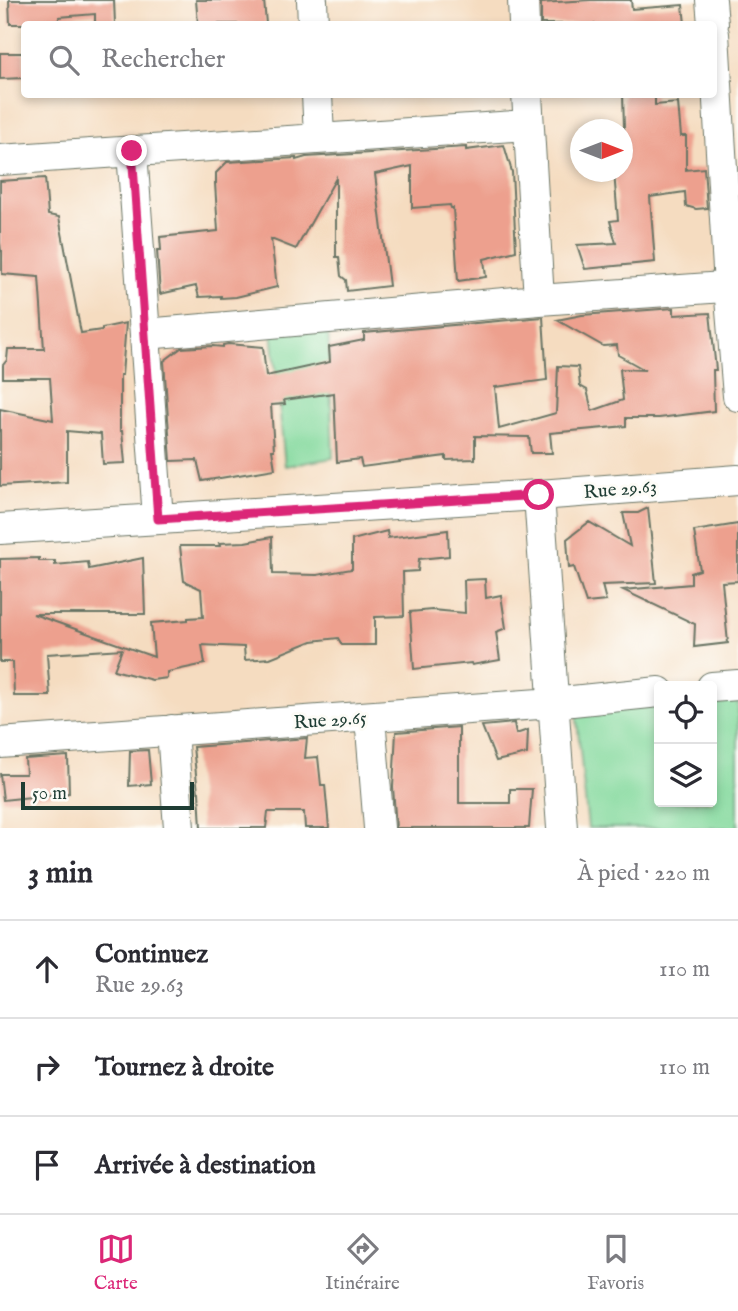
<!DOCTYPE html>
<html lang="fr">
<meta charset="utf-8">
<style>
:root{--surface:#fff;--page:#f2f2f3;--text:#2b2b33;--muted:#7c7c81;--line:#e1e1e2;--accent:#db2777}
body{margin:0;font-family:"IM FELL English",serif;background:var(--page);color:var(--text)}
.controls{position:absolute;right:21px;bottom:21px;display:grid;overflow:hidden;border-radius:7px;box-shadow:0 4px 10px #0003}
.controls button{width:63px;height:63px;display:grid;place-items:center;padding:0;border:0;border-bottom:2px solid var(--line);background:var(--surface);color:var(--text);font:35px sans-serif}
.compass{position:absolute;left:570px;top:119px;width:63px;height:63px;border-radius:50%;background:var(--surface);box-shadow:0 4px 10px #0003;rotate:90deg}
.scale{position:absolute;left:21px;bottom:18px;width:173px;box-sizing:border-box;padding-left:7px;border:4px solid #1f3d34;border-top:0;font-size:19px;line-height:24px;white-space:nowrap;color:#1f3d34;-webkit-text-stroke:5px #fdfcf7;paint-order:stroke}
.stop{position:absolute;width:21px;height:21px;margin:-16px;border:5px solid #db2777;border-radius:50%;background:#fff}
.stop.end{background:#db2777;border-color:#fff;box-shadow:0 2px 7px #0008}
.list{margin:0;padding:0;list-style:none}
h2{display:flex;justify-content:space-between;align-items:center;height:91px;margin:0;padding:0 28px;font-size:30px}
h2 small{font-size:23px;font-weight:400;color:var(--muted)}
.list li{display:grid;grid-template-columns:46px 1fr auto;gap:21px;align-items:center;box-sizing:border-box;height:98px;padding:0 28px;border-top:2px solid var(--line)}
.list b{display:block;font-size:26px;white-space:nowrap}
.list p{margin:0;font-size:23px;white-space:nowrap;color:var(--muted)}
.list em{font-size:23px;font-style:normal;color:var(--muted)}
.icon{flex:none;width:38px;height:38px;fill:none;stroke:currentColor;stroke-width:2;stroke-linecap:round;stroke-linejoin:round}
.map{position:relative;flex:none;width:738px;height:828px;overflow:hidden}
.search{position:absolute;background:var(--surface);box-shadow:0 4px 10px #0003;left:21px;right:21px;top:21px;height:77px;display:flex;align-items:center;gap:18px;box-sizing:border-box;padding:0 24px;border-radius:7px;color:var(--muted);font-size:26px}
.sheet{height:385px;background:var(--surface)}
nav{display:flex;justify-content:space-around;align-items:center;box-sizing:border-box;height:98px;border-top:2px solid var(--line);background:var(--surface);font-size:19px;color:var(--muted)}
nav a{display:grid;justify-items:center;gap:4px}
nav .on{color:var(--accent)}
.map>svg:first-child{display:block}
.green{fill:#83d99d;stroke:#518b68;stroke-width:2}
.building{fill:#eda08e}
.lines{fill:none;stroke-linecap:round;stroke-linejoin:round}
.minor-casing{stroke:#6a7565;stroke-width:32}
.minor{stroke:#fff;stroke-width:30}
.route{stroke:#db2777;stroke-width:9}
.labels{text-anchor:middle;stroke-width:6;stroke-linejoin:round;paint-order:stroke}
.street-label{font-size:19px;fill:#1f3d34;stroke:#fdfcf7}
</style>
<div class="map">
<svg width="738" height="828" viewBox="0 0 738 828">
<rect width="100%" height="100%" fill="#fdfcf7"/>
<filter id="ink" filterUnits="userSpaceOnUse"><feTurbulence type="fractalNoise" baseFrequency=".0143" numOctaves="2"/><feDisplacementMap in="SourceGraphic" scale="14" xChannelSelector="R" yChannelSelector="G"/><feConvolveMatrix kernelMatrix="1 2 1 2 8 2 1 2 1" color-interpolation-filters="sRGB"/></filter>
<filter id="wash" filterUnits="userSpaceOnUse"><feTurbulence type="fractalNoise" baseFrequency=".00686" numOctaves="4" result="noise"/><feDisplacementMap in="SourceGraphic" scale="28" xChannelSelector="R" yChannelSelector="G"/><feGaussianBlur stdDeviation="1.57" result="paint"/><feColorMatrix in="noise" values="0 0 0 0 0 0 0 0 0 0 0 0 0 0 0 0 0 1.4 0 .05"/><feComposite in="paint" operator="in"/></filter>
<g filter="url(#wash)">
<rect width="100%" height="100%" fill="#f5dcc0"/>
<path class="green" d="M 328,325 L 333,458 L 285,466 L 272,330 Z
M 738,700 L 738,828 L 588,828 L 576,711 L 659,705 L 659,802 L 712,802 L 712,702 Z"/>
<g id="blocks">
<path class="building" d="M 9,0 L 114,0 L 115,24 L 95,24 L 95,14 L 59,17 L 59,24 L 10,24 Z
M 196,0 L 264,0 L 266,24 L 198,24 Z
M 590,0 L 631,0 L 632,9 L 683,5 L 685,24 L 541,24 L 541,3 Z
M 0,53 L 24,53 L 24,78 L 0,79 Z
M 623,94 L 655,94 L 655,105 L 678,103 L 681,136 L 686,136 L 686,170 L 704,168 L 707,208 L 696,209 L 686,206 L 685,192 L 650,197 L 655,262 L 585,269 L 577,245 L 616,243 L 610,221 L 618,220 L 614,172 L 622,172 L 622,160 L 625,160 Z
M 504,145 L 512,172 L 516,251 L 484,259 L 486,277 L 458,281 L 453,208 L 451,208 L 450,205 L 412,208 L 412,166 L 375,174 L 389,286 L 347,291 L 346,280 L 341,276 L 339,257 L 336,257 L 336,178 L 296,249 L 271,239 L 277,287 L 236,297 L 221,298 L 221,296 L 199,297 L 196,286 L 160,294 L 157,250 L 161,250 L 160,237 L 218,231 L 215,183 L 216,183 L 216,173 L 227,162 L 296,158 L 296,160 L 306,157 L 466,147 L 466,150 Z
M 45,178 L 48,215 L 59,217 L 81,333 L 102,330 L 102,328 L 126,323 L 122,375 L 120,375 L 120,431 L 122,431 L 125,463 L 103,464 L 101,434 L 67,431 L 67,482 L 0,486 L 0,409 L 53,420 L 50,378 L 3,378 L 3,365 L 7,360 L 8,349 L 44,349 L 39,277 L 2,274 L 2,251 L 1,251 L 0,243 L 0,181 Z
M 674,308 L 674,315 L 710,313 L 716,370 L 713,370 L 714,411 L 659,418 L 626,418 L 626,426 L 550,433 L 552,453 L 531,453 L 529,437 L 475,436 L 475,459 L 446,460 L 446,456 L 362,467 L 360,459 L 337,462 L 334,393 L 284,400 L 285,404 L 271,405 L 274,450 L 272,450 L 275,469 L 202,481 L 197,460 L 171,461 L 164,361 L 181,348 L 213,346 L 223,347 L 223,345 L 228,344 L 263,347 L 266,376 L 330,362 L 329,347 L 364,340 L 364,333 L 543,317 L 547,380 L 495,387 L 499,429 L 556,413 L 558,366 L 578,367 L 580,386 L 587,390 L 592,411 L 623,400 L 620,369 L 645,370 L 618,355 L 617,345 L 603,346 L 557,320 L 582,315 Z
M 648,508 L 656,583 L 602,585 L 606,601 L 586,603 L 574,567 L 569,568 L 567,539 L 589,522 L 630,546 L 623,513 L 638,513 Z
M 738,524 L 738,581 L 722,582 L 728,643 L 694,647 L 695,624 L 623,590 L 691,584 L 691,573 L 700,570 L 694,531 Z
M 448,530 L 449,556 L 419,559 L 418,571 L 403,572 L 404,616 L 375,617 L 375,645 L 342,645 L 338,638 L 312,641 L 270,658 L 245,660 L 244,647 L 202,645 L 205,664 L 167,672 L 167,678 L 152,680 L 114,670 L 122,649 L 47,654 L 50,696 L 14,696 L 13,662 L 0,662 L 0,559 L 39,558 L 39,561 L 55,561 L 55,565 L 88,562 L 89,569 L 143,558 L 145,614 L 33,614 L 154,657 L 151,623 L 188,620 L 188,618 L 203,617 L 201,589 L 184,581 L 180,546 L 220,546 L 219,543 L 245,542 L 272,537 L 273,574 L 317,575 L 352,569 L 352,540 L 387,531 L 388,538 Z
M 485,579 L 486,598 L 501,595 L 506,628 L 496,632 L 500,660 L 472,665 L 471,663 L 414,669 L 410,612 L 432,610 L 465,613 L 464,580 Z
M 514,723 L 516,734 L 528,730 L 527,754 L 496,761 L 482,726 Z
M 459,727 L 459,803 L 510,803 L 510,789 L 532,789 L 529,828 L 396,828 L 393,787 L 396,732 Z
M 307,738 L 305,758 L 318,757 L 321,785 L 325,785 L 329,828 L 305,828 L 304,812 L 268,812 L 266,828 L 201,828 L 199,792 L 198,792 L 193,747 Z
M 148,750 L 151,784 L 129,786 L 130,751 Z
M 68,756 L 69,793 L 3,800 L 0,774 L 26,774 L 25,759 Z"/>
</g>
</g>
<g filter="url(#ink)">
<use href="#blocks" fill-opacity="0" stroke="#6a7565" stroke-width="2"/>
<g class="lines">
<defs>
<path id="minor" d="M 312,0 L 313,24
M 523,0 L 524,24
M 711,0 L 713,24
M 714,34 L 729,286 L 738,396
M 317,94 L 319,137
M 527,94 L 539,300
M 132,151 L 158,519
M 0,160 L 528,125
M 145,334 L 539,300 L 738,286
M 539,495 L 562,828
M 0,529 L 539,495 L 738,480
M 712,687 L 738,685
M 370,717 L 379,828
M 172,730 L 179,828
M 0,743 L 553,703 L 659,692"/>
</defs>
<use href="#minor" class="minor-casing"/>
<use href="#minor" class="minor"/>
</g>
</g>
<g class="lines" filter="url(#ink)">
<path class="route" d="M 132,151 L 158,519 L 539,495"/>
</g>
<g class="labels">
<g class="street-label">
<text transform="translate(620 488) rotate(-5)" y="7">Rue 29.63</text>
<text transform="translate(330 719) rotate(-4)" y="7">Rue 29.65</text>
</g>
</g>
</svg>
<div class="controls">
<button><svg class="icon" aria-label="locate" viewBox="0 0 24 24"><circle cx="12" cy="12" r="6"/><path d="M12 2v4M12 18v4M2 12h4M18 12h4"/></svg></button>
<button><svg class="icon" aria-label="layers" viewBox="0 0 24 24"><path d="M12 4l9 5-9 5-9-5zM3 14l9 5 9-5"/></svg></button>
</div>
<svg class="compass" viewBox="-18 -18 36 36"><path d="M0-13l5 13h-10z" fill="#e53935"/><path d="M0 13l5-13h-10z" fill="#7c7c81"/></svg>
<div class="scale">50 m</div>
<div class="stop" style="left:539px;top:495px"></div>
<div class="stop end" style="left:132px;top:151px"></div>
<div class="search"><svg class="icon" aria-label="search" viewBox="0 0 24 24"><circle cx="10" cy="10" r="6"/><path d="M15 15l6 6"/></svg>Rechercher</div>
</div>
<section class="sheet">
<h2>3 min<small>À pied · 220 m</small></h2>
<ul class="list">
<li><svg class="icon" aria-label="ahead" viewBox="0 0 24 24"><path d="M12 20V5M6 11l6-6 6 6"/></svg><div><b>Continuez</b><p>Rue 29.63</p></div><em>110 m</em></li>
<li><svg class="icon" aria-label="right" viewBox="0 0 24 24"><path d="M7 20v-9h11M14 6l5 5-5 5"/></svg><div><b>Tournez à droite</b></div><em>110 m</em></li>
<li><svg class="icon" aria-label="arrive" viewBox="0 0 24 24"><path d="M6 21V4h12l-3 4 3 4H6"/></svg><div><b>Arrivée à destination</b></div></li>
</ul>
</section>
<nav>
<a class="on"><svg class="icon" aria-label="map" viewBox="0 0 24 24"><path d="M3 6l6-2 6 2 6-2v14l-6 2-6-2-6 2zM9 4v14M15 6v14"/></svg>Carte</a>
<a><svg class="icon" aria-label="directions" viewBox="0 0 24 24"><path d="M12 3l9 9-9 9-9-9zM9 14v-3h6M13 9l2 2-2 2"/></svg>Itinéraire</a>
<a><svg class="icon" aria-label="saved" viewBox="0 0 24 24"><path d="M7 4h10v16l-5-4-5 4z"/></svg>Favoris</a>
</nav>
